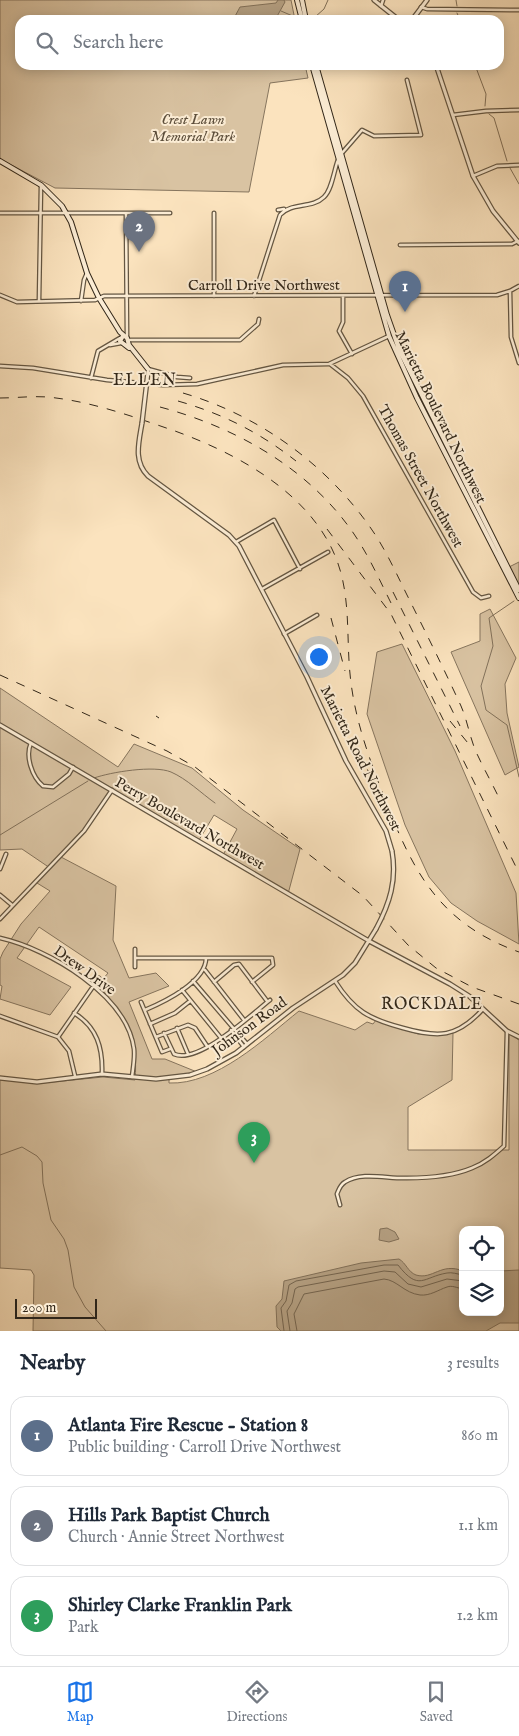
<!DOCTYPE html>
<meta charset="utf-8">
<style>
:root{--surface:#fff;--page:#f2f2f3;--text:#1f2937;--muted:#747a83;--line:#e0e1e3;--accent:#1a73e8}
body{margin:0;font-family:"IM FELL English",serif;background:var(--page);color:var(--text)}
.controls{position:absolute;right:15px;bottom:15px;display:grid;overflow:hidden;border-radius:10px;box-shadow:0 2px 12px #0003}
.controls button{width:45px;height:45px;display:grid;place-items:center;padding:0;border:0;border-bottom:1px solid var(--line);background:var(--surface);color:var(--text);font:25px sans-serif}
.scale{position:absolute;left:15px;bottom:12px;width:82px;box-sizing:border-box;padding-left:5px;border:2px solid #322719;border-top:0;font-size:14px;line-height:18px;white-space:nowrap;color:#322719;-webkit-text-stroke:4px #fcedd5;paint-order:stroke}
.you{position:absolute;left:318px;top:656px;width:18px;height:18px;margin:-12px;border:4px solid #fff;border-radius:50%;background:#1a73e8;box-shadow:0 0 0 8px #1a73e833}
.badge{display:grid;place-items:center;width:32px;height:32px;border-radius:50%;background:var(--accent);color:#fff;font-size:16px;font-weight:700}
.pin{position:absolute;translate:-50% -41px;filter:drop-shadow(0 1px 2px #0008)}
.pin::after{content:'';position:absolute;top:26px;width:18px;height:15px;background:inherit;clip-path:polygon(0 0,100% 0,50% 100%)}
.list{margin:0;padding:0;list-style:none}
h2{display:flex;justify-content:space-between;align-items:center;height:65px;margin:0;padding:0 20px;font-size:21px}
h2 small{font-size:16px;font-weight:400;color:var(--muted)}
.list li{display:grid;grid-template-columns:32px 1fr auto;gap:15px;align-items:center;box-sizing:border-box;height:80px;margin:0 10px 10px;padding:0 10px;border:1px solid var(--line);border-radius:15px}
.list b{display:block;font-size:19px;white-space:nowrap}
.list p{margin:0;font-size:16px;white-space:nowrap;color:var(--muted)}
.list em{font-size:16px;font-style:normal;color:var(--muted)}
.icon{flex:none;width:28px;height:28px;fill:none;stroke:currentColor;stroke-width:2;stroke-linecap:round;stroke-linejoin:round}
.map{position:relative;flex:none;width:519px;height:1331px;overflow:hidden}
.search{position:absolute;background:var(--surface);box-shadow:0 2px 12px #0003;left:15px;right:15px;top:15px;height:55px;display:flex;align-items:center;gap:12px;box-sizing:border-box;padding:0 18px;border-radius:15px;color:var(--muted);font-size:19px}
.sheet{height:335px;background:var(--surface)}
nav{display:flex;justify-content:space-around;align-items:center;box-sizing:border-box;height:70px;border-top:1px solid var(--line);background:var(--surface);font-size:14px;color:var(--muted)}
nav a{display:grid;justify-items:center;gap:2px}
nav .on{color:var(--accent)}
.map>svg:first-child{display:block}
.green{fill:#d9c3a2;stroke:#86755e;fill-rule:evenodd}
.water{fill:#b7a386;stroke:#82715a}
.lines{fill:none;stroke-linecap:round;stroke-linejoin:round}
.shore{stroke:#746550;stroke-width:1}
.stream{stroke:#82715a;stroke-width:1}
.minor-casing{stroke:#645642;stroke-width:5}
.tertiary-casing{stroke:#645642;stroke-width:5.5}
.secondary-casing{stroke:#322719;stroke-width:6}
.minor{stroke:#fcedd5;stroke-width:2.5}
.tertiary{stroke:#fcedd5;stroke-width:3}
.secondary{stroke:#fcedd5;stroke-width:4}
.rail{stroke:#322719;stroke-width:1;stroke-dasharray:9 9;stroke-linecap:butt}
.tertiary-bridge-casing{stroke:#645642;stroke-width:5.5;stroke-linecap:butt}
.tertiary-bridge{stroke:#fcedd5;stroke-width:3}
.labels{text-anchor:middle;stroke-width:4;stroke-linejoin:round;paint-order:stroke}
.park-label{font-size:15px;font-style:italic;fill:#5c4e3b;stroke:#fcedd5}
.street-label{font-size:15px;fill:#322719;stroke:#fcedd5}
.neighbourhood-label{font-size:16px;letter-spacing:1px;fill:#322719;stroke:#fcedd5}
</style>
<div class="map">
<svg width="519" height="1331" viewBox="0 0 519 1331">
<rect width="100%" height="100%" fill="#fbe3be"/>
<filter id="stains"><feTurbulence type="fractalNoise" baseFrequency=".004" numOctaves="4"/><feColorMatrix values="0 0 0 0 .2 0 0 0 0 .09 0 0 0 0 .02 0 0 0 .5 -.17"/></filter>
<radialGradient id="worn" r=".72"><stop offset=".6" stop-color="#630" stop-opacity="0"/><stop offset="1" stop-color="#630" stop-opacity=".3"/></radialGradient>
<path class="green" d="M 0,0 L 291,0 L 295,20 L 20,20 L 20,65 L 305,65 L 308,78 L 270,83 L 249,192 L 55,188 L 0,159 Z
M 519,562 L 519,585 L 507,568 Z
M 490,609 L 516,658 L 505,684 L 507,713 L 519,767 L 505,775 L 451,652 L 480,641 L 480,614 Z
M 402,644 L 455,751 L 516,893 L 519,944 L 477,921 L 451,903 L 429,877 L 405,825 L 367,714 L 377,652 Z
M 0,688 L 118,767 L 134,744 L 192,768 L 243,810 L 300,849 L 288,894 L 223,855 L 237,829 L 214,815 L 199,840 L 110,791 L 96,816 L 61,857 L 116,886 L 113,940 L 129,978 L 156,973 L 169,986 L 129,1002 L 152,1059 L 165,1059 L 197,1072 L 172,1078 L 169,1080 L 169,1083 C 216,1085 264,1039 299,1011 L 355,1030 L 367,1022 L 373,1024 L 376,1020 L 418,1034 L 453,1033 L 452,1080 L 408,1107 L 408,1150 L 509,1150 L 509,1033 L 519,1040 L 519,1331 L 33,1331 L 34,1275 L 31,1270 L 0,1268 L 0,1079 L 42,1083 L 103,1077 L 135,1080 C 139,1040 123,1015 98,985 L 108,973 L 39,927 L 17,958 L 71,987 L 50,1015 L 0,999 L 2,986 L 0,985 L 0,959 L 3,952 L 21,924 L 50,891 L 37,883 L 50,868 L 22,849 L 0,850 ZM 463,1230 L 500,1230 L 500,1312 L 463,1312 Z"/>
<path class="water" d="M 278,0 L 284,0 L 285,2 L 275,20 L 233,20 L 240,7 L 276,3 Z
M 387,1228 L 395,1232 L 399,1239 L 389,1242 L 379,1240 L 380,1229 Z
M 399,1259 C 406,1263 408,1272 416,1275 C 433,1280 441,1262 463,1271 L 463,1312 L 500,1312 L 500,1271 L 519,1270 L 519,1323 L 500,1323 L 486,1331 L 281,1331 L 277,1327 L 276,1306 L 282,1299 L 284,1281 L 361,1263 Z"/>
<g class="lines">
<path class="shore" d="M 284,1331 L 281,1308 L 286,1301 L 289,1285 L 296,1281 L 384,1265 L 398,1265 C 419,1292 423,1277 447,1273 C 452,1272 457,1274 463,1275
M 290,1331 L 287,1311 L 292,1303 L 295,1289 L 298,1287 L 384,1271 L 395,1272 L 408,1284 L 421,1287 L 447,1279 L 463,1281
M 297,1331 L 294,1314 L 304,1294 L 384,1279 C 397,1280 404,1293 420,1295 C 430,1296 438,1290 447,1287 C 452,1285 457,1288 463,1289"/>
<path class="stream" d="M 456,0 L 457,6
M 281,11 L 295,17
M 457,13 L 460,20
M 315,17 L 324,9 L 328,0
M 475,65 L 486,94 L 485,106
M 489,114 L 494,118 L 507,161
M 510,168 L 519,184
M 514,601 L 489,618 L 493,646 L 481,686 L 486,710 L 507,725 L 519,777
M 94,778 C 111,772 154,765 171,772 C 187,779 201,793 215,803
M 0,835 L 88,781
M 0,1155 L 22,1147 L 37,1156 L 42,1162 L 43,1183 L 51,1220 L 64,1239 L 68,1250 L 74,1287 L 85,1307 L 106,1331"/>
<defs>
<path id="minor" d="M 381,6 L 383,0
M 421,7 L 427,9 L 519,10
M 453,115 L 486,111 L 519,110
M 342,153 L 362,130 L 374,136 L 421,135 L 407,80
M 473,176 L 497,166 L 519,165
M 278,210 L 284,209
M 0,213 L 170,213
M 126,214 L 127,337
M 400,245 L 512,244 L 518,241
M 510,291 L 511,337 L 519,363
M 0,295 L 17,302 L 95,300 L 104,296 L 497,295 L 510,291 L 519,286
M 214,296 L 214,213
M 254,296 L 280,215 C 291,202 312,209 324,197 C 332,190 334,170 338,160
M 343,296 L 343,322 L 339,331 L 352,354
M 39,301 L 41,186
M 81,301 L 84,280 L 87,273
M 128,340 L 240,340 L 258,324 L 259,319
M 110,345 L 121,343
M 330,364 L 348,378 L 363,396 L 473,592 L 481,598 L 489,596
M 0,366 L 33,368 L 107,380 L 163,385 L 197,384 L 283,365 L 329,364 L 389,336
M 148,369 L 177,377 L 190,378
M 91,378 L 98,351 L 120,338
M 236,542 L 274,520 L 300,569
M 262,589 L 328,552
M 284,634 L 317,615
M 31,743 C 25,756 32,777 43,786 L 53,787 L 69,774 L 73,767
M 0,869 L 6,854
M 0,895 L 12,905
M 0,919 L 84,831 L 112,790
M 0,938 C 49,949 127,995 134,1049 C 135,1058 133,1068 132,1077
M 135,958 L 272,958 L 273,965 L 252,982
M 135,967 L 135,949
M 205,970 L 244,1020
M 193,981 L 247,1044
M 335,981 C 354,1011 369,1019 403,1028 C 438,1038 457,1038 483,1009
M 214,982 L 234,965 L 239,964 L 267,1001
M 182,990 L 221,1038
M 141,1002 L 162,1052 L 170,1049
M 145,1010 C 164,1002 206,982 206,958
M 74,1013 C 97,1027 103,1048 102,1074
M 0,1016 L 58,1037 L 69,1051 L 75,1076
M 150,1024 L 175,1013 L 190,1001
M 177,1028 L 188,1054
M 231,1030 L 244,1047
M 164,1033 L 174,1054 C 198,1065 252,1014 270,1000
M 58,1037 L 99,978
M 156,1037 L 188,1025 L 195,1028 L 207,1046
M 340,1205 L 337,1194 C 339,1189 340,1185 345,1182 C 362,1171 388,1179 407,1178 C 427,1178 453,1176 472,1168 C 485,1163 494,1155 504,1146 L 507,1031"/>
<path id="tertiary" d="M 374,0 L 399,20
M 412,20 L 427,0
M 436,65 L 473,176 L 493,211 L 519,243
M 142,423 C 139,442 133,461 148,476 L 229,535 L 239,546 L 307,677 L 346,761 L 386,831 L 392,851
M 0,725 L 369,941 L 450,984 L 469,996 L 507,1031 L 519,1037
M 0,1078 L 37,1082 L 102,1074 L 156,1079 L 190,1075 L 207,1069 L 236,1053 L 293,1008 L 343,975 L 355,963 L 376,929"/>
<path id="secondary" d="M 297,0 L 302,20
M 302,0 L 306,20
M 312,65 L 389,336 L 417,398 L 519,598
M 316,65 L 387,315 L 399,349 L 519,590
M 0,161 L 41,185 L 62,206 L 71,222 L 87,273 L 99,298 L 120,332 L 127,338 L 129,345 L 148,369
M 123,336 L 120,341 L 129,348"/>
</defs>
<use href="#minor" class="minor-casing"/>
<use href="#tertiary" class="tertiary-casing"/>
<use href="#secondary" class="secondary-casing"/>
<use href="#minor" class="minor"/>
<use href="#tertiary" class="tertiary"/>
<use href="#secondary" class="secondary"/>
<path class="rail" d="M 183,393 C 258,415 325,463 370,527 C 385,548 396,573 408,597 C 426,633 444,669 461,706 C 468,722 470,740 478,756 C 485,771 493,785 500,800
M 0,398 C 18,398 37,395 56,398 C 96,403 137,418 175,431 C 235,453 303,489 332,549 C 353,592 345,637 351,683 C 356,722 369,758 383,794 C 412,870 438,923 519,952
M 178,401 C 223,414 259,432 296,461
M 160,407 C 235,427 309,468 354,534 C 369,556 380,581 392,605
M 327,529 L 391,614 L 519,873
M 393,592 L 460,726
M 331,618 L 345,671
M 0,675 L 167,751 L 195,767 L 363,896 L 408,945 L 436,968 L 472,987 L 519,1004
M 156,716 L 159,718
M 450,721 L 472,748
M 350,738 L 371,776"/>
<defs>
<path id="tertiary-bridge" d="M 142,423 L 148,372
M 376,929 C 390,903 397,880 392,851"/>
</defs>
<use href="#tertiary-bridge" class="tertiary-bridge-casing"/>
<use href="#tertiary-bridge" class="tertiary-bridge"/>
</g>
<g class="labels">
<g class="park-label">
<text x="193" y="124">Crest Lawn<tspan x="193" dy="17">Memorial Park</tspan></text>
</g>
<g class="street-label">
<text x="264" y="290">Carroll Drive Northwest</text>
<text transform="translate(441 417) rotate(64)" y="5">Marietta Boulevard Northwest</text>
<text transform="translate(421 476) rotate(61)" y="5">Thomas Street Northwest</text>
<text transform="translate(361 758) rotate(63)" y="5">Marietta Road Northwest</text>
<text transform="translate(190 823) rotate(30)" y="5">Perry Boulevard Northwest</text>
<text transform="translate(85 970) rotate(36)" y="5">Drew Drive</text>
<text transform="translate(249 1026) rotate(-36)" y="5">Johnson Road</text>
</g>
<g class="neighbourhood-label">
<text x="145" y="385">ELLEN</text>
<text x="432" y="1009">ROCKDALE</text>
</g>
</g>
<rect width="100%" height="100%" filter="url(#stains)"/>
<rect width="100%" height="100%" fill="url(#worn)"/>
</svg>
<div class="controls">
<button><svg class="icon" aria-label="locate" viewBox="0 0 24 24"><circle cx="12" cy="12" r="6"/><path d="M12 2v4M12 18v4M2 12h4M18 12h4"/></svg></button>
<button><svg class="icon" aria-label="layers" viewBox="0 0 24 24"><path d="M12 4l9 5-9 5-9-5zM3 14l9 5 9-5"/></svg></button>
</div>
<div class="scale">200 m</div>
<div class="you"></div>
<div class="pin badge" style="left:405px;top:312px;background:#5c6f8a">1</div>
<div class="pin badge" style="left:139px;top:252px;background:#6b7280">2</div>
<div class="pin badge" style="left:254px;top:1163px;background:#2e9e5b">3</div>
<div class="search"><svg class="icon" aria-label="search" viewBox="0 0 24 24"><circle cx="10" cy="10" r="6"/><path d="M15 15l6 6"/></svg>Search here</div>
</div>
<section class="sheet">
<h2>Nearby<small>3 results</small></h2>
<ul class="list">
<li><span class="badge" style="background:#5c6f8a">1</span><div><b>Atlanta Fire Rescue - Station 8</b><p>Public building · Carroll Drive Northwest</p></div><em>860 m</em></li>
<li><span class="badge" style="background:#6b7280">2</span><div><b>Hills Park Baptist Church</b><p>Church · Annie Street Northwest</p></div><em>1.1 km</em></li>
<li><span class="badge" style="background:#2e9e5b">3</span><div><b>Shirley Clarke Franklin Park</b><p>Park</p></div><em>1.2 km</em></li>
</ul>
</section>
<nav>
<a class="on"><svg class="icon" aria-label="map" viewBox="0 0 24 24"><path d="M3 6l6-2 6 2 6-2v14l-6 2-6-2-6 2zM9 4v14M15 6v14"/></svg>Map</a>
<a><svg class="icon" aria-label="directions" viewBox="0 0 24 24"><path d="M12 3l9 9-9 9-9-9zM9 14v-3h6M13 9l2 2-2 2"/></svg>Directions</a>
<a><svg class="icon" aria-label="saved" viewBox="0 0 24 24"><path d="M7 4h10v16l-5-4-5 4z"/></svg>Saved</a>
</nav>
